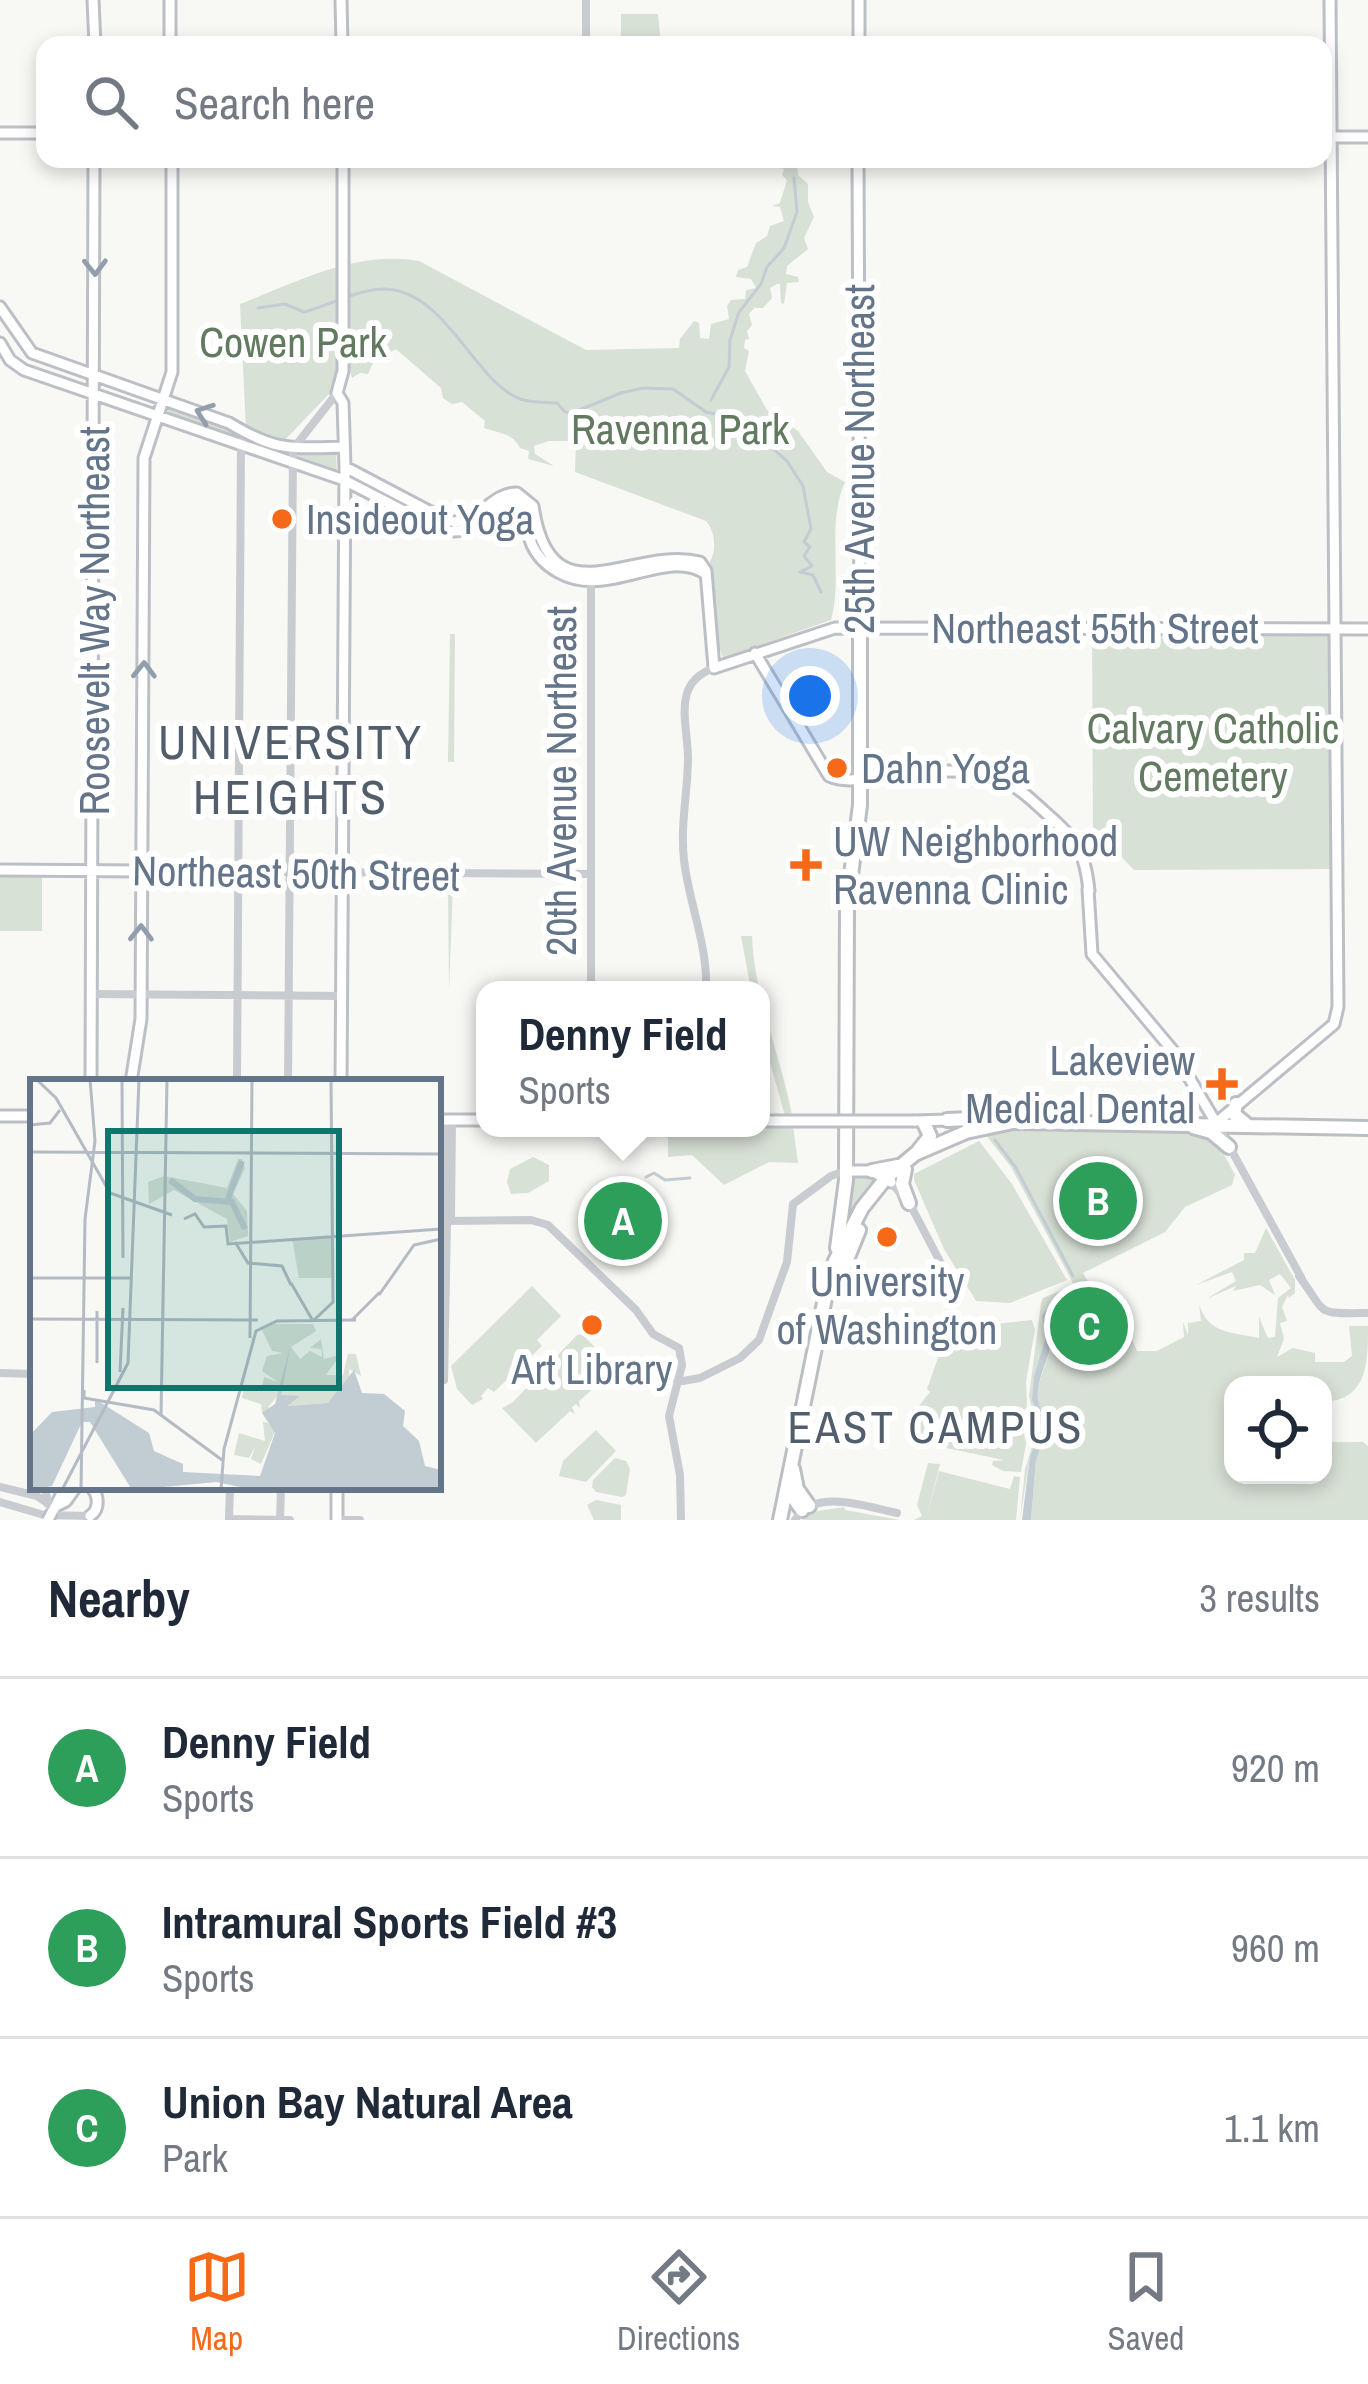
<!DOCTYPE html>
<style>
:root{--surface:#fff;--page:#f2f2f3;--text:#1f2937;--muted:#747a83;--line:#e0e1e3;--accent:#f56918}
body{margin:0;font-family:"Archivo Narrow",sans-serif;background:var(--page);color:var(--text)}
.controls{position:absolute;right:36px;bottom:36px;display:grid;overflow:hidden;border-radius:24px;box-shadow:0 6px 18px #0003}
.controls button{width:108px;height:108px;display:grid;place-items:center;padding:0;border:0;border-bottom:3px solid var(--line);background:var(--surface);color:var(--text);font:60px sans-serif}
.you{position:absolute;left:810px;top:696px;width:42px;height:42px;margin:-30px;border:9px solid #fff;border-radius:50%;background:#1a73e8;box-shadow:0 0 0 18px #1a73e833}
.badge{display:grid;place-items:center;width:78px;height:78px;border-radius:50%;background:var(--accent);color:#fff;font-size:39px;font-weight:700}
.pin{position:absolute;translate:-50% -50%;border:6px solid #fff;box-shadow:0 3px 12px #0006}
.popup{position:absolute;left:476px;top:981px;width:294px;height:156px;box-sizing:border-box;display:grid;place-content:center;border-radius:24px;background:var(--surface);filter:drop-shadow(0 3px 9px #0005);font-size:39px;white-space:nowrap;color:var(--muted)}
.popup b{font-size:45px;color:var(--text)}
.popup::after{content:'';position:absolute;left:50%;top:100%;margin-left:-24px;border:24px solid transparent;border-top-color:var(--surface)}
.list{margin:0;padding:0;list-style:none}
h2{display:flex;justify-content:space-between;align-items:center;height:156px;margin:0;padding:0 48px;font-size:51px}
h2 small{font-size:39px;font-weight:400;color:var(--muted)}
.list li{display:grid;grid-template-columns:78px 1fr auto;gap:36px;align-items:center;box-sizing:border-box;height:180px;padding:0 48px;border-top:3px solid var(--line)}
.list b{display:block;font-size:45px;white-space:nowrap}
.list p{margin:0;font-size:39px;white-space:nowrap;color:var(--muted)}
.list em{font-size:39px;font-style:normal;color:var(--muted)}
.icon{flex:none;width:66px;height:66px;fill:none;stroke:currentColor;stroke-width:2;stroke-linecap:round;stroke-linejoin:round}
.map{position:relative;flex:none;width:1368px;height:1520px;overflow:hidden}
.search{position:absolute;background:var(--surface);box-shadow:0 6px 18px #0003;left:36px;right:36px;top:36px;height:132px;display:flex;align-items:center;gap:30px;box-sizing:border-box;padding:0 42px;border-radius:24px;color:var(--muted);font-size:45px}
.sheet{height:696px;background:var(--surface)}
nav{display:flex;justify-content:space-around;align-items:center;box-sizing:border-box;height:168px;border-top:3px solid var(--line);background:var(--surface);font-size:33px;color:var(--muted)}
nav a{display:grid;justify-items:center;gap:6px}
nav .on{color:var(--accent)}
.map>svg:first-child{display:block}
.green{fill:#d8e1d6}
.water{fill:#c2ccd3}
.lines{fill:none;stroke-linecap:round;stroke-linejoin:round}
.stream{stroke:#c2ccd3;stroke-width:3}
.secondary-casing{stroke:#bcc0c6;stroke-width:15}
.primary-casing{stroke:#bbbec3;stroke-width:18}
.tertiary{stroke:#c8cbcf;stroke-width:8}
.secondary{stroke:#fff;stroke-width:9}
.primary{stroke:#fff;stroke-width:12}
.secondary-bridge-casing{stroke:#bcc0c6;stroke-width:15;stroke-linecap:butt}
.secondary-bridge{stroke:#fff;stroke-width:9}
.oneway{stroke:#929eac}
.poi-dot{fill:#f56918;stroke:#fff;stroke-width:4.5}
.labels{text-anchor:middle;stroke-width:12;stroke-linejoin:round;paint-order:stroke}
.park-label{font-size:42px;fill:#627a60;stroke:#fff}
.street-label{font-size:42px;fill:#647489;stroke:#fff}
.poi-label{font-size:42px;fill:#647489;stroke:#fff;text-anchor:start}
.neighbourhood-label{font-size:45px;letter-spacing:3px;fill:#535e6d;stroke:#fff}
.quarter-label{font-size:48px;letter-spacing:3px;fill:#535e6d;stroke:#fff}
.inset-river{fill:none;stroke:#c2ccd3;stroke-width:6}
.inset-road{fill:none;stroke:#b4bbc4;stroke-width:3}
.view{fill:#0f766e;fill-opacity:0.15;stroke:#0f766e;stroke-width:6}
.inset-edge{fill:none;stroke:#647489;stroke-width:6}
</style>
<div class="map">
<svg width="1368" height="1520" viewBox="0 0 1368 1520">
<rect width="100%" height="100%" fill="#f8f8f5"/>
<path class="green" d="M 621,14 L 658,14 L 661,45 L 621,45 Z
M 261,36 L 262,45 L 195,45 L 194,37 Z
M 797,162 L 798,175 L 808,184 L 808,202 L 814,217 L 804,238 L 808,249 L 787,266 L 786,274 L 798,277 L 799,282 L 787,283 L 784,304 L 781,303 L 780,284 L 777,284 L 770,288 L 772,298 L 763,308 L 754,308 L 749,314 L 752,325 L 747,331 L 749,339 L 745,340 L 744,348 L 749,351 L 745,371 L 767,410 L 798,431 L 827,472 L 845,482 C 826,523 843,578 831,620 L 723,658 L 716,639 L 710,561 C 717,550 715,531 706,521 L 575,472 L 576,441 L 549,441 L 534,446 L 535,454 L 554,466 L 528,459 L 529,451 L 520,448 C 513,433 498,433 484,428 L 485,421 L 462,402 L 452,404 L 443,398 L 441,388 L 396,349 L 373,363 L 368,374 L 360,373 L 352,378 L 350,371 L 337,393 L 328,395 L 281,444 L 246,429 L 240,304 C 297,282 356,250 419,261 L 586,350 L 679,348 L 680,339 L 694,321 L 699,323 L 700,338 L 709,339 L 711,324 L 729,319 L 727,306 L 731,300 L 745,299 L 746,290 L 756,288 L 751,279 L 736,277 L 738,270 L 747,267 L 756,243 L 767,236 L 770,226 L 784,221 L 780,207 L 772,206 L 780,203 L 787,180 L 782,175 L 784,169 L 773,166 Z
M 170,407 L 234,430 L 233,438 L 164,414 Z
M 336,450 L 337,472 L 301,461 L 297,456 L 300,451 Z
M 450,634 L 455,634 L 454,762 L 448,762 Z
M 1092,634 L 1333,635 L 1332,869 L 1134,870 L 1093,827 Z
M 0,875 L 42,875 L 42,931 L 0,931 Z
M 451,880 L 453,883 L 449,991 L 448,883 Z
M 741,936 L 752,936 C 754,996 781,1056 792,1115 L 785,1116 L 761,1030 L 761,990 L 751,990 Z
M 761,1126 L 793,1126 L 798,1163 L 769,1162 L 724,1185 L 692,1155 L 668,1157 L 668,1134 L 640,1134 L 640,1128 Z
M 1010,1131 L 1200,1133 L 1219,1145 L 1235,1175 L 1232,1185 L 1185,1207 L 1165,1232 L 1083,1273 L 1094,1291 L 1107,1300 L 1113,1297 L 1137,1351 L 1157,1351 L 1184,1337 L 1183,1322 L 1188,1335 L 1188,1323 L 1201,1321 L 1199,1304 C 1208,1333 1229,1332 1259,1338 L 1259,1317 L 1268,1338 L 1275,1337 L 1278,1298 L 1291,1288 L 1280,1274 L 1269,1280 L 1275,1295 L 1260,1285 L 1233,1291 L 1236,1286 L 1206,1299 L 1236,1281 L 1232,1272 L 1196,1285 L 1244,1260 L 1244,1253 L 1255,1253 L 1266,1228 L 1295,1280 L 1295,1293 L 1289,1298 L 1288,1295 L 1282,1307 L 1287,1321 L 1280,1323 L 1284,1339 L 1277,1357 L 1293,1348 L 1315,1353 L 1315,1362 L 1344,1362 L 1352,1356 L 1349,1326 L 1368,1326 C 1368,1363 1368,1400 1323,1402 L 1323,1385 L 1233,1385 L 1233,1475 L 1323,1475 L 1323,1442 L 1363,1442 L 1368,1446 L 1368,1520 L 1031,1520 L 1036,1460 L 1048,1426 C 1044,1416 1038,1407 1038,1396 C 1038,1367 1063,1343 1047,1317 L 1076,1296 L 1079,1285 L 1048,1307 L 1043,1324 L 1046,1336 L 1034,1376 L 1033,1411 L 1042,1428 L 1030,1456 L 1020,1520 L 1025,1469 L 1037,1431 L 1029,1396 L 1041,1303 L 1043,1298 L 1074,1285 L 1011,1167 L 985,1134 Z
M 979,1141 L 1012,1184 L 1067,1280 L 1010,1303 L 976,1301 L 944,1249 L 914,1180 L 914,1174 Z
M 533,1157 L 549,1165 L 549,1181 L 528,1193 L 511,1194 L 507,1182 L 510,1169 Z
M 870,1177 L 878,1181 L 850,1219 L 851,1178 Z
M 612,1186 L 646,1218 L 639,1217 L 647,1226 L 630,1245 L 620,1237 L 616,1241 L 588,1211 L 591,1194 L 599,1188 Z
M 532,1286 L 561,1316 L 537,1340 L 542,1346 L 494,1392 L 488,1388 L 481,1396 L 483,1399 L 472,1405 L 457,1389 L 451,1366 Z
M 1032,1320 L 1035,1330 L 1026,1381 L 1028,1433 L 1021,1472 L 1003,1471 L 992,1465 L 993,1461 L 1004,1460 L 918,1442 L 914,1412 L 930,1392 L 927,1389 L 947,1332 L 952,1342 L 962,1346 L 972,1342 L 977,1326 Z
M 577,1335 L 582,1334 L 613,1366 L 610,1372 L 621,1382 L 609,1375 L 579,1401 L 580,1408 L 576,1404 L 572,1407 L 575,1414 L 570,1411 L 536,1443 L 502,1408 L 513,1402 Z
M 596,1430 L 616,1451 L 586,1482 L 559,1476 L 563,1461 Z
M 615,1458 L 626,1461 L 630,1469 L 626,1495 L 622,1497 L 596,1492 L 592,1487 L 593,1480 Z
M 928,1463 L 940,1464 L 927,1516 L 939,1471 L 1010,1489 L 1014,1476 L 1020,1477 L 1016,1520 L 914,1520 L 922,1516 L 917,1505 Z
M 596,1500 L 621,1505 L 621,1520 L 594,1520 L 587,1505 Z
M 844,1507 L 845,1510 L 900,1520 L 802,1520 L 811,1512 Z"/>
<path class="water" d="M 1079,1284 L 1081,1291 L 1047,1317 C 1061,1343 1041,1362 1038,1391 C 1036,1405 1045,1415 1048,1428 L 1036,1460 L 1031,1520 L 1022,1520 L 1030,1456 L 1042,1428 L 1032,1400 L 1034,1376 L 1046,1336 L 1042,1316 L 1048,1307 Z"/>
<g class="lines">
<path class="stream" d="M 258,308 L 285,304 L 304,312 C 330,305 358,289 385,289 C 446,291 474,381 520,399 C 530,403 546,402 557,403 L 565,412 L 572,413 L 621,393 L 643,388 L 673,389 L 706,412 L 738,418 L 787,461 L 803,486 L 811,529 L 804,542 L 810,547 L 804,556 L 812,566 L 800,572 L 813,575 L 821,592
M 711,400 L 729,367 L 730,340 L 739,312 L 761,284 L 767,267 L 784,248 L 797,212 L 794,178
M 995,1140 L 1016,1168 L 1073,1276
M 646,1177 L 654,1173 L 665,1180 L 690,1178"/>
<defs>
<path id="secondary" d="M 93,0 L 95,45
M 170,0 L 170,45
M 341,0 L 342,45
M 859,45 L 859,0
M 0,133 L 45,133
M 1323,137 L 1368,137
M 858,159 L 860,627
M 0,307 L 32,353 L 229,423 C 277,452 290,448 344,447
M 0,343 L 10,360 L 24,370 L 344,480 L 441,530
M 345,467 L 444,519
M 454,522 C 483,519 492,493 517,493 L 533,506 C 550,624 631,545 700,562 L 706,571 L 714,668 L 835,628 L 1368,629
M 454,531 C 480,531 490,508 512,500 L 524,508 C 527,536 531,557 558,572 C 608,601 665,546 706,574
M 755,653 L 829,776 C 847,784 864,778 883,775 C 912,772 968,767 994,776 C 1014,783 1032,800 1047,814 C 1077,840 1085,851 1089,891
M 0,870 L 142,871
M 1088,889 L 1092,954 L 1174,1052 L 1216,1123 L 1334,1024 L 1338,1007 L 1330,0
M 91,1082 L 94,159
M 131,1082 L 141,1019 L 144,458 L 172,372 L 172,159
M 341,1082 L 345,467 L 343,403 L 337,393 L 343,371 L 343,159
M 0,1116 L 33,1116
M 438,1120 L 485,1120
M 761,1121 L 777,1121
M 914,1121 L 949,1120
M 847,1171 L 872,1171 L 891,1182
M 56,1506 L 66,1501 L 76,1487
M 54,1509 L 65,1487
M 90,1516 C 100,1509 99,1495 91,1487
M 337,1520 L 337,1487"/>
<path id="primary" d="M 1236,1104 L 1234,1114 L 1246,1124
M 947,1120 L 995,1118
M 1193,1127 L 1211,1132 L 1229,1147
M 918,1151 L 930,1136 L 924,1123
M 905,1169 L 902,1184 L 909,1203
M 872,1171 L 898,1166
M 837,1248 L 846,1180 L 847,906 L 860,805 L 860,627
M 835,1289 L 859,1230
M 793,1469 L 797,1489 L 809,1506
M 787,1489 L 802,1510
M 780,1520 L 826,1293 L 835,1261 L 862,1208 L 886,1178 L 915,1154 L 966,1132 L 1013,1122 L 1368,1128"/>
</defs>
<use href="#secondary" class="secondary-casing"/>
<use href="#primary" class="primary-casing"/>
<path class="tertiary" d="M 586,0 L 586,45
M 142,871 L 591,874
M 591,990 L 591,578
M 706,990 C 708,945 689,904 684,860 C 680,824 688,792 688,757 C 687,720 672,683 714,668
M 92,994 L 341,996
M 237,1082 L 241,442
M 288,1082 L 293,449 L 337,393
M 444,1120 L 443,1216 L 447,1221 L 444,1380
M 1217,1124 L 1302,1279
M 891,1182 L 912,1208 L 947,1275
M 448,1220 L 451,1216 L 452,1120
M 447,1221 L 531,1220 L 548,1225 L 636,1310 L 653,1334 L 679,1348 L 682,1365 L 669,1416 L 680,1475 L 681,1520
M 1299,1276 C 1328,1315 1314,1314 1368,1313
M 0,1373 L 33,1374
M 677,1382 L 700,1378 L 740,1358 L 759,1340 L 787,1262 L 793,1204 L 831,1176 L 845,1171
M 0,1487 L 37,1496 L 54,1508
M 45,1487 L 48,1504
M 0,1502 L 44,1515 L 90,1516
M 229,1519 L 290,1520
M 229,1519 L 230,1487
M 280,1520 L 281,1487
M 338,1520 L 360,1520
M 795,1520 C 815,1487 867,1507 897,1513"/>
<use href="#secondary" class="secondary"/>
<use href="#primary" class="primary"/>
<defs>
<path id="secondary-bridge" d="M 777,1121 L 914,1121
M 48,1520 L 52,1512"/>
</defs>
<use href="#secondary-bridge" class="secondary-bridge-casing"/>
<use href="#secondary-bridge" class="secondary-bridge"/>
</g>
<defs><path id="oneway-chevron" d="M-2-3.5L2.5 0L-2 3.5" fill="none" stroke-width="1.6" stroke-linecap="round" stroke-linejoin="round" transform="scale(3)"/></defs>
<g class="oneway">
<use href="#oneway-chevron" transform="translate(95 267) rotate(89)"/>
<use href="#oneway-chevron" transform="translate(204 413) rotate(-160)"/>
<use href="#oneway-chevron" transform="translate(144 670) rotate(-89)"/>
<use href="#oneway-chevron" transform="translate(141 933) rotate(-89)"/>
</g>
<g class="poi-dot">
<circle cx="282" cy="519" r="12"/>
<circle cx="837" cy="768" r="12"/>
<path d="M800 847h12v12h12v12h-12v12h-12v-12h-12v-12h12z"/>
<path d="M1216 1066h12v12h12v12h-12v12h-12v-12h-12v-12h12z"/>
<circle cx="887" cy="1237" r="12"/>
<circle cx="592" cy="1325" r="12"/>
</g>
<g class="labels">
<g class="park-label">
<text x="293" y="357">Cowen Park</text>
<text x="680" y="444">Ravenna Park</text>
<text x="1213" y="743">Calvary Catholic<tspan x="1213" dy="48">Cemetery</tspan></text>
</g>
<g class="street-label">
<text transform="translate(859 459) rotate(-90)" y="15">25th Avenue Northeast</text>
<text transform="translate(94 621) rotate(-90)" y="15">Roosevelt Way Northeast</text>
<text x="1095" y="643">Northeast 55th Street</text>
<text transform="translate(561 781) rotate(-90)" y="15">20th Avenue Northeast</text>
<text transform="translate(296 873) rotate(1)" y="15">Northeast 50th Street</text>
</g>
<g class="poi-label">
<text x="306" y="534">Insideout Yoga</text>
<text x="861" y="783">Dahn Yoga</text>
<text x="833" y="856">UW Neighborhood<tspan x="833" dy="48">Ravenna Clinic</tspan></text>
<text x="1195" y="1075" text-anchor="end">Lakeview<tspan x="1195" dy="48">Medical Dental</tspan></text>
<text x="887" y="1296" text-anchor="middle">University<tspan x="887" dy="48">of Washington</tspan></text>
<text x="592" y="1384" text-anchor="middle">Art Library</text>
</g>
<g class="neighbourhood-label">
<text x="936" y="1443">EAST CAMPUS</text>
</g>
<g class="quarter-label">
<text x="291" y="759">UNIVERSITY<tspan x="291" dy="55">HEIGHTS</tspan></text>
</g>
</g>
<g transform="translate(30 1079)">
<rect width="411" height="411" fill="#f8f8f5"/>
<path d="M 208,80 L 212,80 L 215,89 L 203,115 L 217,132 L 218,157 L 200,163 L 197,140 L 144,111 L 119,125 L 118,103 L 134,97 L 197,109 ZM 262,159 L 303,159 L 302,199 L 269,199 ZM 243,245 L 283,245 L 286,252 L 261,268 L 270,280 L 280,272 L 292,278 L 291,270 L 280,269 L 291,260 L 294,280 L 310,276 L 296,296 L 313,296 L 318,275 L 326,275 L 331,297 L 319,290 L 320,305 L 298,324 L 257,327 L 250,314 L 238,328 L 244,332 L 232,334 L 231,325 L 212,319 L 214,308 L 232,308 L 234,298 L 248,303 L 232,292 L 237,277 L 253,274 L 242,272 L 232,251 ZM 233,343 L 236,343 L 244,348 L 245,353 L 231,385 L 221,380 L 225,368 L 219,379 L 204,376 L 209,354 L 235,362 Z" fill="#d8e1d6"/>
<path d="M 260,269 L 251,316 L 270,317 L 257,327 L 298,324 L 324,291 L 332,314 L 354,315 L 375,332 L 373,347 L 389,362 L 395,387 L 411,391 L 411,411 L 225,411 L 186,403 L 102,411 L 60,343 L 52,343 L 22,407 L 0,411 L 0,356 L 22,333 L 65,328 L 65,320 L 119,354 L 124,372 L 153,385 L 153,393 L 230,397 L 245,354 L 232,334 L 245,325 Z" fill="#c2ccd3"/>
<path class="inset-river" d="M 140,101 L 165,120 L 202,123 L 215,150M 198,120 L 212,82"/>
<path class="inset-road" d="M 6,0 L 26,19 L 80,114 L 142,136M 92,0 L 93,179M 0,46 L 20,44 L 30,31M 0,73 L 411,75M 154,140 L 165,135 L 174,148 L 196,147 L 198,165 L 411,150M 205,163 L 218,184 L 252,187 L 261,206M 0,199 L 102,199M 261,204 L 283,242M 349,216 L 384,166 L 411,160M 0,240 L 228,241M 284,241 L 303,223 L 301,0M 321,242 L 350,213M 220,259 L 222,0M 67,284 L 67,232M 90,293 L 93,229M 54,311 L 54,319 L 124,331 L 192,381M 131,336 L 137,0M 32,411 L 98,284 L 109,0M 51,411 L 55,140 L 65,62 L 60,0M 191,411 L 194,370 L 226,252 L 247,242 L 326,241"/>
<path class="view" d="M 78,52 L 309,52 L 309,309 L 78,309 Z"/>
<rect width="411" height="411" class="inset-edge"/>
</g>
</svg>
<div class="controls">
<button><svg class="icon" aria-label="locate" viewBox="0 0 24 24"><circle cx="12" cy="12" r="6"/><path d="M12 2v4M12 18v4M2 12h4M18 12h4"/></svg></button>
</div>
<div class="you"></div>
<div class="pin badge" style="left:623px;top:1221px;background:#2e9e5b">A</div>
<div class="popup"><b>Denny Field</b>Sports</div>
<div class="pin badge" style="left:1098px;top:1201px;background:#2e9e5b">B</div>
<div class="pin badge" style="left:1089px;top:1326px;background:#2e9e5b">C</div>
<div class="search"><svg class="icon" aria-label="search" viewBox="0 0 24 24"><circle cx="10" cy="10" r="6"/><path d="M15 15l6 6"/></svg>Search here</div>
</div>
<section class="sheet">
<h2>Nearby<small>3 results</small></h2>
<ul class="list">
<li><span class="badge" style="background:#2e9e5b">A</span><div><b>Denny Field</b><p>Sports</p></div><em>920 m</em></li>
<li><span class="badge" style="background:#2e9e5b">B</span><div><b>Intramural Sports Field #3</b><p>Sports</p></div><em>960 m</em></li>
<li><span class="badge" style="background:#2e9e5b">C</span><div><b>Union Bay Natural Area</b><p>Park</p></div><em>1.1 km</em></li>
</ul>
</section>
<nav>
<a class="on"><svg class="icon" aria-label="map" viewBox="0 0 24 24"><path d="M3 6l6-2 6 2 6-2v14l-6 2-6-2-6 2zM9 4v14M15 6v14"/></svg>Map</a>
<a><svg class="icon" aria-label="directions" viewBox="0 0 24 24"><path d="M12 3l9 9-9 9-9-9zM9 14v-3h6M13 9l2 2-2 2"/></svg>Directions</a>
<a><svg class="icon" aria-label="saved" viewBox="0 0 24 24"><path d="M7 4h10v16l-5-4-5 4z"/></svg>Saved</a>
</nav>
